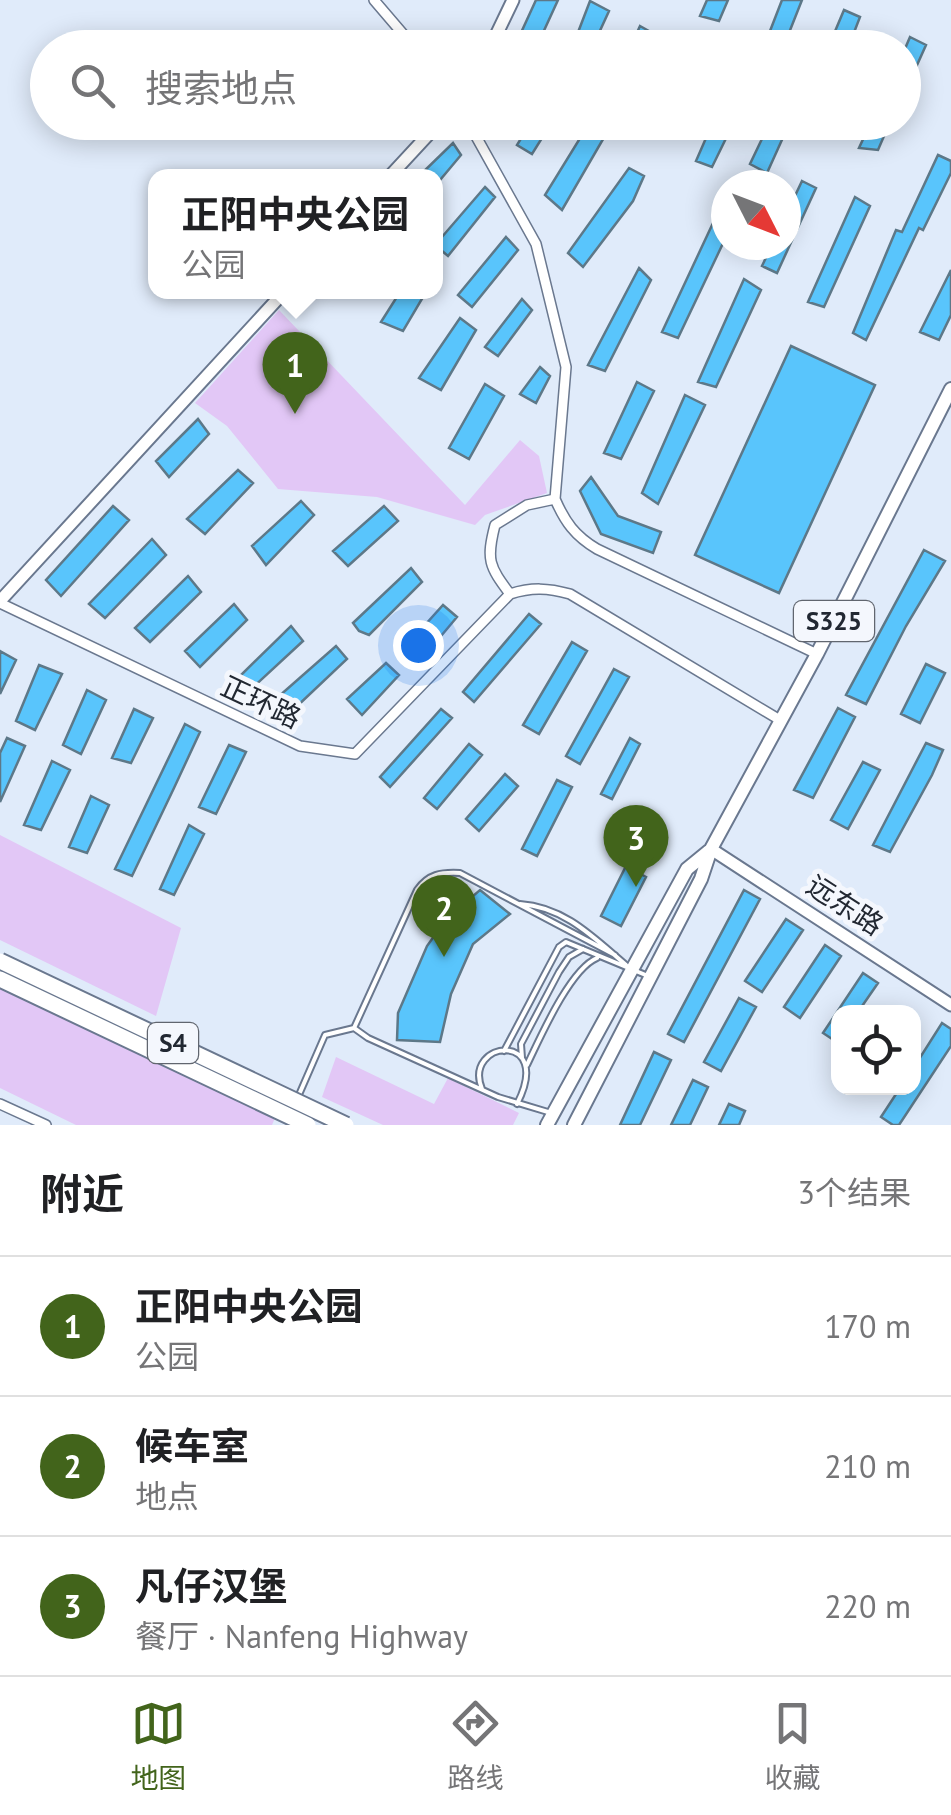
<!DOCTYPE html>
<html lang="zh">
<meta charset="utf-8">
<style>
:root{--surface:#fff;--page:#f2f2f2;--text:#202124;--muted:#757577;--line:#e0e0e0;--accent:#42641b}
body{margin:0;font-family:"PT Sans","Noto Sans SC",sans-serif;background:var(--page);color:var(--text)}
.controls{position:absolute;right:30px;bottom:30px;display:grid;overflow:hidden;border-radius:20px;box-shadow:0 5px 25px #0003}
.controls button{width:90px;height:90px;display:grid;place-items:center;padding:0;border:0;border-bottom:2px solid var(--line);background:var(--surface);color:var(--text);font:50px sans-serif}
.compass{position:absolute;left:711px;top:170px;width:90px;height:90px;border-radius:50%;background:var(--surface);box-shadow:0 5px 25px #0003;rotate:132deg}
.you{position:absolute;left:418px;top:645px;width:35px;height:35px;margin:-25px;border:8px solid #fff;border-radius:50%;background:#1a73e8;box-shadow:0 0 0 15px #1a73e833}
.badge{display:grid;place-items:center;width:65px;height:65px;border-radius:50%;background:var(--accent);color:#fff;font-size:32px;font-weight:700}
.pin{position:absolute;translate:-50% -82px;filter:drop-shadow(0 2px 5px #0008)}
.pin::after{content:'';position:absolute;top:52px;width:35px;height:30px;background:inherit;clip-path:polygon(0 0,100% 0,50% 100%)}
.popup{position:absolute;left:148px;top:169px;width:295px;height:130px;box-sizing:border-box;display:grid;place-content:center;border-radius:20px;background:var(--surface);filter:drop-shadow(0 2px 8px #0005);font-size:32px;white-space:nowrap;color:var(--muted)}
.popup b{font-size:38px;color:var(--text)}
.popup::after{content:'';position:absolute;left:50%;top:100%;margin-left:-20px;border:20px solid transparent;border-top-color:var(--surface)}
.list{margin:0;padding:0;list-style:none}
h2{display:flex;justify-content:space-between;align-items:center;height:130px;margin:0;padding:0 40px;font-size:42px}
h2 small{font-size:32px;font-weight:400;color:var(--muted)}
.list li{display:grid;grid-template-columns:65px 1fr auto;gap:30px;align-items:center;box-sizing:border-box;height:140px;padding:0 40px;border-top:2px solid var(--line)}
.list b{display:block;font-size:38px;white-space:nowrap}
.list p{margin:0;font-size:32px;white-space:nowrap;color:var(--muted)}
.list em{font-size:32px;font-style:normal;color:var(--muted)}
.icon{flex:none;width:55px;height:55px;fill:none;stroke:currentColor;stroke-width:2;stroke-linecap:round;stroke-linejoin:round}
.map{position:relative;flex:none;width:951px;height:1125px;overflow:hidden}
.search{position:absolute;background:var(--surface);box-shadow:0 5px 25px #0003;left:30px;right:30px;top:30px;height:110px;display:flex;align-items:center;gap:25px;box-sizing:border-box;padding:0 35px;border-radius:55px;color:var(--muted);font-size:38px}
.sheet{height:550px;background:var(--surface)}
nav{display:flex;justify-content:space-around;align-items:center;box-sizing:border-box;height:140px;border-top:2px solid var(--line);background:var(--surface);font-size:28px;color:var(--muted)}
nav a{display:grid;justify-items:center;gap:5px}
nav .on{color:var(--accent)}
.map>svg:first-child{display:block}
.green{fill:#e2c7f6}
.building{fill:#59c5fc;stroke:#5d7888;stroke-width:2.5}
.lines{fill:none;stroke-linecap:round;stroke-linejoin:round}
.lane-casing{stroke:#6a788f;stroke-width:8}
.street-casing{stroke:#6a788f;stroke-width:12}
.secondary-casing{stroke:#6a788f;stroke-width:15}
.primary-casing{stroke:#6a788f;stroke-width:16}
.lane{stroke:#fff;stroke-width:4}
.street{stroke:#fff;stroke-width:9}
.secondary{stroke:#fff;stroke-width:11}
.primary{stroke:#fff;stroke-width:12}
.highway-bridge-casing{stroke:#6a788f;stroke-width:19;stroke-linecap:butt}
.highway-bridge{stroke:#fff;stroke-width:15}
.labels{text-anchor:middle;stroke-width:10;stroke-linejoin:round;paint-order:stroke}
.shield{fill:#f4f7fd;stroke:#61666f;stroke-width:2.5}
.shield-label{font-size:25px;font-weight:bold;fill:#222832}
.street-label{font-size:28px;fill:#222832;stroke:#f4f7fd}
</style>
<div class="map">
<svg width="951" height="1125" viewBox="0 0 951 1125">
<rect width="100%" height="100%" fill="#e0ebfa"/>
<path class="green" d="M 279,310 L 465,505 L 520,440 L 539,456 L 547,493 L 485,515 L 475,525 L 377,497 L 278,489 L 227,426 L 195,403 Z
M 0,835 L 181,928 L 156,1016 L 0,940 Z
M 0,988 L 275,1118 L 272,1125 L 76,1125 L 0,1088 Z
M 336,1057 L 434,1104 L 448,1078 L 519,1113 L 513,1125 L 383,1125 L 322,1097 Z"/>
<path class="building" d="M 536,0 L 558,0 L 536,48 L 514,48 Z
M 707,0 L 728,0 L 719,21 L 700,16 Z
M 782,0 L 802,0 L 783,48 L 773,48 L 765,44 Z
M 590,1 L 609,11 L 592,48 L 572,48 Z
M 844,10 L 860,17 L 848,48 L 828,48 Z
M 640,26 L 656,35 L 650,48 L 630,48 Z
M 910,37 L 926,45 L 904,94 L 904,51 Z
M 531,122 L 552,122 L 532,154 L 517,145 Z
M 590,122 L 613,122 L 562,210 L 545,195 Z
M 713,122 L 734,122 L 712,167 L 696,161 Z
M 770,122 L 790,122 L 767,173 L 750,164 Z
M 871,122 L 890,122 L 878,150 L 859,148 Z
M 453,143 L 461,155 L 435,186 L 435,176 L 419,176 Z
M 938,155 L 951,161 L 951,173 L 923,230 L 919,228 L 866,340 L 853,333 L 896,230 L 902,232 Z
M 629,168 L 644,176 L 633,201 L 583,267 L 568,253 Z
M 802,181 L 816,188 L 777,273 L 762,266 L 772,245 L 786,245 L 786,215 Z
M 485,187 L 495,197 L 448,256 L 435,245 Z
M 855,197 L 870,206 L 824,307 L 808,302 Z
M 713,223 L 726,231 L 726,237 L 678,338 L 662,332 Z
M 506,237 L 518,250 L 472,307 L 458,295 Z
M 639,268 L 651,280 L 605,371 L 588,365 Z
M 951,270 L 951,315 L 939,340 L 920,332 Z
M 744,279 L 761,290 L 716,387 L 698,382 Z
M 400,292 L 426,292 L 403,331 L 381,322 Z
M 522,299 L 532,310 L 498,356 L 485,347 Z
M 460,318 L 476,330 L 441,390 L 419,378 Z
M 791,346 L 875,385 L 779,593 L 695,555 Z
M 540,367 L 550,376 L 536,403 L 520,394 Z
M 637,382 L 654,391 L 621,459 L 604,453 Z
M 485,384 L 504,396 L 469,459 L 449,448 Z
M 685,395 L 705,405 L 658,504 L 642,493 Z
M 198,419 L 209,434 L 169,477 L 156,461 Z
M 238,470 L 253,483 L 205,534 L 187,519 Z
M 591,477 L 618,516 L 661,532 L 653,553 L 601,534 L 580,491 Z
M 301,501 L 314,515 L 266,565 L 252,546 Z
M 113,506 L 129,520 L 61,596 L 46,580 Z
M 384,506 L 398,521 L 348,566 L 333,551 Z
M 152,539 L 166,555 L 105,618 L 89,604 Z
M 924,550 L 945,561 L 906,626 L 866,704 L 846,695 Z
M 411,568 L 422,582 L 369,635 L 359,631 L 353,623 Z
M 188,576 L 201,592 L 150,642 L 135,628 Z
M 234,604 L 247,620 L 200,667 L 185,651 Z
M 443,605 L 457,617 L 415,667 L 398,655 Z
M 529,614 L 541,624 L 474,702 L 463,692 Z
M 291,626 L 303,641 L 249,691 L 236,680 Z
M 572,642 L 587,651 L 539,734 L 523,725 Z
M 336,646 L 347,659 L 293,710 L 278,697 Z
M 0,651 L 16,660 L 0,694 Z
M 386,663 L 399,675 L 362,715 L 347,699 Z
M 926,664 L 945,673 L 920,723 L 901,714 Z
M 39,665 L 62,674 L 35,730 L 16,721 Z
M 614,669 L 629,677 L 580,764 L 566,756 Z
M 87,690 L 106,700 L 81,754 L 63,745 Z
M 838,708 L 855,717 L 813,798 L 794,790 Z
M 134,709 L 153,718 L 131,763 L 112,758 Z
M 441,709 L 452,718 L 390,787 L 380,777 Z
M 185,724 L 200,732 L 174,788 L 132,876 L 115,869 Z
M 7,738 L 25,746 L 0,802 L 0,753 Z
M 630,738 L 640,744 L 612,799 L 601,794 Z
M 926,743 L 943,750 L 932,775 L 890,852 L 873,845 Z
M 469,744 L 482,755 L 437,809 L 424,798 Z
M 229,745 L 246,752 L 216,814 L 199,807 Z
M 52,761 L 70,770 L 41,830 L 24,825 Z
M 863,762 L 880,770 L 848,829 L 831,820 Z
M 505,774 L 518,786 L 479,831 L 466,819 Z
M 557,780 L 572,787 L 537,856 L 522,849 Z
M 91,796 L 109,805 L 87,853 L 69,847 Z
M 189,825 L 204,834 L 174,895 L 160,889 Z
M 626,866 L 646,877 L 621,926 L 601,916 Z
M 480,890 L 510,914 L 473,944 L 451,994 L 440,1042 L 397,1040 L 398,1013 L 427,946 L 447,918 Z
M 744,890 L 760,899 L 684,1042 L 668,1034 Z
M 786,919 L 803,930 L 762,992 L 745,981 Z
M 825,945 L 841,956 L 800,1018 L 784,1007 Z
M 863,973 L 878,983 L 858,1012 L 838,1012 L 838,1043 L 823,1033 Z
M 739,998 L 756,1007 L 721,1071 L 704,1062 Z
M 942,1023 L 951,1029 L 951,1046 L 899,1125 L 893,1125 L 881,1117 L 900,1088 L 914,1088 L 914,1067 Z
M 654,1052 L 671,1060 L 640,1125 L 620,1125 Z
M 693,1080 L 708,1087 L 690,1125 L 671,1125 Z
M 729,1104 L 745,1111 L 739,1125 L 719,1125 Z"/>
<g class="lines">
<defs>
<path id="lane" d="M 520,904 C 565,907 594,938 626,965
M 354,1028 L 417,890 C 428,874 441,872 460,873 L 615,955
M 504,1051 L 559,947 L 566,942 L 648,976
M 522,1058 L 521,1044 L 559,972 L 569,957 L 583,949
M 527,1065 C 540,1038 570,969 597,958
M 482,1089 C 462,1040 555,1030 517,1104
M 298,1097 L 325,1035 L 354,1028 L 368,1038 L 498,1097 L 548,1112"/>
<path id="street" d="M 374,0 L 415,48
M 468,122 L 536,244 L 566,367 L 555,499 C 565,522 575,536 597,549 L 817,654
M 510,594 C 489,566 486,560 495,525 L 527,505 L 555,499
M 0,603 L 300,746 L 355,754 L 510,594 C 532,587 548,588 570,594 L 780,720
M 0,1104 L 46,1125"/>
<path id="secondary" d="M 490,48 L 513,0
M 390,176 L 440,122
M 0,601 L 284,292
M 711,849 L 951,1005
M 0,970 L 155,1042"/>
<path id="primary" d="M 547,1125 L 687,869 L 709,851
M 574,1125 L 701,879 L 711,849 L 817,654 L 951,389"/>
</defs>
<use href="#lane" class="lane-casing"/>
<use href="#street" class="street-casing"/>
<use href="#secondary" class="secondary-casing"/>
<use href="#primary" class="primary-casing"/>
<use href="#lane" class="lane"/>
<use href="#street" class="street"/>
<use href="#secondary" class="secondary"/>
<use href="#primary" class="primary"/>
<defs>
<path id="highway-bridge" d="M 0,961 L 346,1125
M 0,979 L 308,1125"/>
</defs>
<use href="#highway-bridge" class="highway-bridge-casing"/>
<use href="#highway-bridge" class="highway-bridge"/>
</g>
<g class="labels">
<g class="shield">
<rect x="794" y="601" width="80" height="40" rx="8"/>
<rect x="148" y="1023" width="50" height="40" rx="8"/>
</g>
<g class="shield-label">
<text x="834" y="630">S325</text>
<text x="173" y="1052">S4</text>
</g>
<g class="street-label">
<text transform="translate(261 702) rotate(25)" y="10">正环路</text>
<text transform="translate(845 905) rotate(33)" y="10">远东路</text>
</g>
</g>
</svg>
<div class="controls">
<button><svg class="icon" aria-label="locate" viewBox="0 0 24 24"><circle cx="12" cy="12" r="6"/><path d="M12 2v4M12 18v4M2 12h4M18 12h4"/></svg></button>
</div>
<svg class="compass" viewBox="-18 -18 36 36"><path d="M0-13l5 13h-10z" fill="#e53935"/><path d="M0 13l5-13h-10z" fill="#757577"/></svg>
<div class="you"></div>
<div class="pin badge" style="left:295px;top:414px">1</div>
<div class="popup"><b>正阳中央公园</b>公园</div>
<div class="pin badge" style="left:444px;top:957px">2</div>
<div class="pin badge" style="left:636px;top:887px">3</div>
<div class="search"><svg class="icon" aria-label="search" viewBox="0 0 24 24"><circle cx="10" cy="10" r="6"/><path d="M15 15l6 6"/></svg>搜索地点</div>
</div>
<section class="sheet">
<h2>附近<small>3个结果</small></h2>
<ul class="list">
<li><span class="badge">1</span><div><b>正阳中央公园</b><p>公园</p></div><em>170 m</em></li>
<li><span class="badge">2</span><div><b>候车室</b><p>地点</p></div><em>210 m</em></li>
<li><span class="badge">3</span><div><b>凡仔汉堡</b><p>餐厅 · Nanfeng Highway</p></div><em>220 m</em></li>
</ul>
</section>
<nav>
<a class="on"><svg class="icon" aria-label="map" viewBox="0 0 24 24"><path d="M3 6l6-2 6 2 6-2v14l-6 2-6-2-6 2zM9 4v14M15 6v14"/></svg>地图</a>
<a><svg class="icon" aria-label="directions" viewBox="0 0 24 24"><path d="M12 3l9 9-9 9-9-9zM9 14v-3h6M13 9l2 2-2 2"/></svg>路线</a>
<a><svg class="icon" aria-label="saved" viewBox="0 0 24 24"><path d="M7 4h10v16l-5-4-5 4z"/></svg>收藏</a>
</nav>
